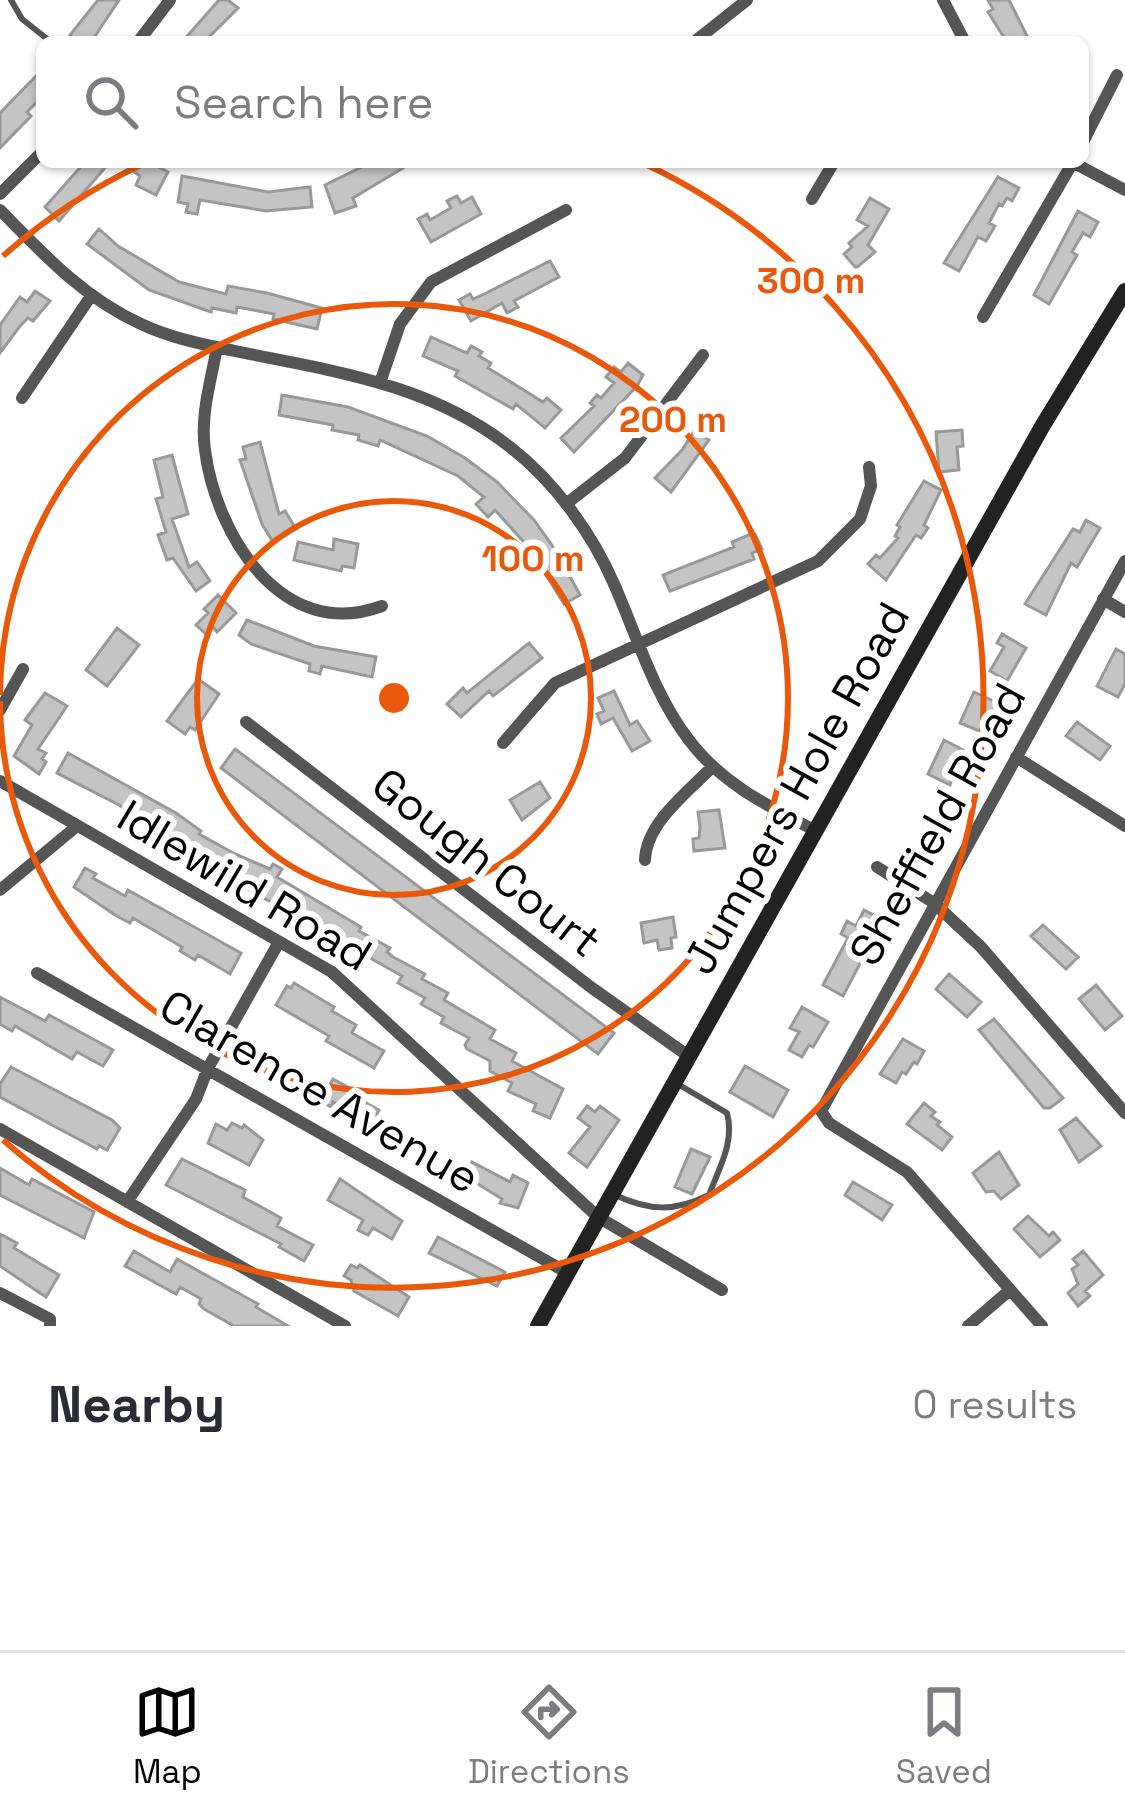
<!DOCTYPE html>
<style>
:root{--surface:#fff;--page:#f7f7f7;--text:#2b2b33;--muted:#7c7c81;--line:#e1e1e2;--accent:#000}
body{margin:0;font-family:"Space Grotesk",sans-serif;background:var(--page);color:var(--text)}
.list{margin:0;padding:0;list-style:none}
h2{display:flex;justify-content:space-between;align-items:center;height:156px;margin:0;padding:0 48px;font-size:51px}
h2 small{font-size:39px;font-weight:400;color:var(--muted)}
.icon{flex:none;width:66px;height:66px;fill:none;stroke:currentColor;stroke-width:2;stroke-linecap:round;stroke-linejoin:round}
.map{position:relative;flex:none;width:1125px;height:1326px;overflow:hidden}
.search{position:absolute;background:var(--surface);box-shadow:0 3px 9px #0004;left:36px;right:36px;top:36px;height:132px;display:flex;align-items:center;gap:30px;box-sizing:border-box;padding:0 42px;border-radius:18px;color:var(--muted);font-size:45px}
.sheet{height:324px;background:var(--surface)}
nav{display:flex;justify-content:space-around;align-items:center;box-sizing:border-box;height:168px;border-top:3px solid var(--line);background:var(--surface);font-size:33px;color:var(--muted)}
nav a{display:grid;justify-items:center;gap:6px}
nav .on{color:var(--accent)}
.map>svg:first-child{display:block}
.building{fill:#c4c4c4;stroke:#999;stroke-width:3}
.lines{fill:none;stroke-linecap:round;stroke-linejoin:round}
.lane{stroke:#555;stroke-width:6}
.street{stroke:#555;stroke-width:12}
.secondary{stroke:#222;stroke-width:16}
.ring{fill:none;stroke:#e8590c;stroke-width:6}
.labels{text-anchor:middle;stroke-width:12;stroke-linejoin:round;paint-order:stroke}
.street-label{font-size:45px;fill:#000;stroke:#fff}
.centre{fill:#e8590c;stroke:#fff;stroke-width:6}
.ring-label{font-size:36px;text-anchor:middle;font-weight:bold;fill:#e8590c;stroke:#fff;stroke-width:12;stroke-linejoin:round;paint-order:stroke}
</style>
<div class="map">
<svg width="1125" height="1326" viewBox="0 0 1125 1326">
<rect width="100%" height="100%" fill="#fff"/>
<path class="building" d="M 98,0 L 119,0 L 91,42 L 78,42 L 70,35 Z
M 219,0 L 228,0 L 238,8 L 204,42 L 182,42 Z
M 988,0 L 1009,0 L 1030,42 L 1007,42 L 988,12 L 993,9 Z
M 42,70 L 42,97 L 27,112 L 31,116 L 0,148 L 0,113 Z
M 85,162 L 110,162 L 59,221 L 45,207 Z
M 120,162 L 149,162 L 168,172 L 156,195 L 136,185 L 140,176 Z
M 372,162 L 413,162 L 353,198 L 356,206 L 335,213 L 325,185 Z
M 182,176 L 268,192 L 310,187 L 312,207 L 266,211 L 200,200 L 197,214 L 186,212 L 188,204 L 178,202 Z
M 998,177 L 1019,188 L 1012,201 L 1007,198 L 1002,206 L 999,204 L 989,223 L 995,226 L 986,241 L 978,237 L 959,271 L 944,263 Z
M 457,196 L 461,203 L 472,197 L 481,214 L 431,242 L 418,219 L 427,214 L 430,220 L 451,208 L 447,201 Z
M 870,198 L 889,209 L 868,245 L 875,252 L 856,268 L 844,254 L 852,247 L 849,243 L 868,226 L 857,220 Z
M 1078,211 L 1098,222 L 1090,237 L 1083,233 L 1072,252 L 1077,255 L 1049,304 L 1034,295 Z
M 99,229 L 118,246 L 179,282 L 226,294 L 228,286 L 267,293 L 322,308 L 317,329 L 273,319 L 274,314 L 248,309 L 237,307 L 236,313 L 212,308 L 211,312 L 149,290 L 87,244 Z
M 550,261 L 559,277 L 514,301 L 518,307 L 507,313 L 502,303 L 471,321 L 459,300 L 470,294 L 473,299 L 484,294 Z
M 35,291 L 50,301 L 33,321 L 28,318 L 20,326 L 0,353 L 0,325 L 20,297 L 27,302 Z
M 431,337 L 467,353 L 471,346 L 482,352 L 479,356 L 491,363 L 488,368 L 543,402 L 547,398 L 561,410 L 545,428 L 516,404 L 513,409 L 455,376 L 458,371 L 423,356 Z
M 628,363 L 643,375 L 637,386 L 574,452 L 561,438 L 594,406 L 590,403 L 597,395 L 601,398 L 614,383 L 606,377 L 614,367 L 621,372 Z
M 282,395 L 348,407 L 427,436 L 465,458 L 497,482 L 534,520 L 556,551 L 580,595 L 564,604 L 530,549 L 495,510 L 488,517 L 476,504 L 484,497 L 458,476 L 380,440 L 378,446 L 358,440 L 359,435 L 332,430 L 333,425 L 279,415 Z
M 695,430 L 709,440 L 671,492 L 655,478 L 682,450 Z
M 962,430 L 963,446 L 957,447 L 959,470 L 939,472 L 936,432 Z
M 260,442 L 279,514 L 285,511 L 296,529 L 273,542 L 262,524 L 240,460 L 246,459 L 243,447 Z
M 172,455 L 188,514 L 172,519 L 189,567 L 197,562 L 210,581 L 196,591 L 173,558 L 167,560 L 158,535 L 166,532 L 156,499 L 163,497 L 154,460 Z
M 924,481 L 941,490 L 924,525 L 928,528 L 921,538 L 916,535 L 886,580 L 868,564 L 876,555 L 880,558 L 898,538 L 895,536 L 900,527 L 897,525 Z
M 1086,520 L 1100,528 L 1077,567 L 1071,563 L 1046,615 L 1025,604 L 1073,529 L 1080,532 Z
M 751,534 L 755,534 L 762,549 L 752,553 L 754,559 L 670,591 L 663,575 L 734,547 L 732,542 Z
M 334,539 L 358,544 L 354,568 L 342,566 L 341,571 L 294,560 L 298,542 L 333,550 Z
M 218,595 L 236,613 L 217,632 L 213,627 L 206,634 L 196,625 L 208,613 L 204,609 Z
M 247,620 L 314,646 L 376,657 L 372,677 L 322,666 L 320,674 L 309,671 L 310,664 L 251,644 L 239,635 Z
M 117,628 L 139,645 L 107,686 L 86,670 Z
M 1002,634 L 1026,648 L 1007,681 L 990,671 L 1004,647 L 997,643 Z
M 529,643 L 542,658 L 493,696 L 489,691 L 461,717 L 447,704 L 463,688 L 467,693 Z
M 1116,649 L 1125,654 L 1125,684 L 1118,697 L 1097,686 Z
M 198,679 L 219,694 L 195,730 L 190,727 L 185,734 L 167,721 Z
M 614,691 L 630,725 L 637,721 L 650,741 L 632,751 L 613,718 L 601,724 L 597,714 L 604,711 L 598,698 Z
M 974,692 L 998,703 L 979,731 L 960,723 Z
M 45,693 L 67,706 L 38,749 L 46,753 L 42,759 L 46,762 L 39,774 L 14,756 L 32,725 L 25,720 Z
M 1077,722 L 1110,746 L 1100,760 L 1066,736 Z
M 944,740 L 963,750 L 950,785 L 928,774 Z
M 235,749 L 614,1033 L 598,1054 L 221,768 Z
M 68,753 L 176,813 L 201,831 L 199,834 L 235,854 L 270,869 L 273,864 L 282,869 L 277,877 L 361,927 L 359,931 L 390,948 L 387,952 L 393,957 L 425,974 L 422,979 L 448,993 L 444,1000 L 495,1030 L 490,1039 L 516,1053 L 512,1061 L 563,1089 L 550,1118 L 533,1111 L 536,1104 L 508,1091 L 512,1083 L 490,1071 L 490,1061 L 467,1049 L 465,1045 L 469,1038 L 441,1023 L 444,1017 L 421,1004 L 425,998 L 398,983 L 402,976 L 170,845 L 176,835 L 148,820 L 146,824 L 119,805 L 57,773 Z
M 540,782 L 550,798 L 522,820 L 510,800 Z
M 719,810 L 725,848 L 694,851 L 693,839 L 699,838 L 700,827 L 698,812 Z
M 85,868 L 96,874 L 93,878 L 125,896 L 128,890 L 241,953 L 230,974 L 198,955 L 195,960 L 180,951 L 182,947 L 133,918 L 130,923 L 115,915 L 74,887 Z
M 864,910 L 883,920 L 843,996 L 823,985 L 848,938 L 841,934 L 847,921 L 856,926 Z
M 673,917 L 676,937 L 671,938 L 672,948 L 659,950 L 657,940 L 644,943 L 641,923 Z
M 1043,925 L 1078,957 L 1066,969 L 1031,936 Z
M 949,974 L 981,1002 L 967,1017 L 936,989 Z
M 294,983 L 334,1007 L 332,1011 L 356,1025 L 352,1033 L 384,1051 L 374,1068 L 326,1041 L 329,1036 L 276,1005 L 287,986 L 291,988 Z
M 1096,985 L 1122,1016 L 1105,1030 L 1079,999 Z
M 0,997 L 45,1021 L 49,1015 L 113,1050 L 103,1066 L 77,1052 L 72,1059 L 15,1026 L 12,1031 L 0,1024 Z
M 802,1007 L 828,1022 L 813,1047 L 809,1045 L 802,1057 L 789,1050 L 799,1032 L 790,1028 Z
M 994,1019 L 1063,1098 L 1050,1108 L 1044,1108 L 979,1030 Z
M 903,1039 L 924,1051 L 917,1064 L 914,1062 L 906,1074 L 902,1072 L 896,1083 L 880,1074 Z
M 745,1066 L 788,1090 L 773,1117 L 730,1092 Z
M 11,1067 L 112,1120 L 120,1128 L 107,1150 L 99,1146 L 97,1149 L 0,1097 L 0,1084 Z
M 333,1079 L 353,1090 L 350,1094 L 379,1110 L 372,1124 L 333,1102 L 331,1107 L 321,1101 Z
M 924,1103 L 935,1112 L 931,1116 L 940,1122 L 937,1125 L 952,1137 L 942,1150 L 907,1124 Z
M 587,1106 L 595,1112 L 600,1106 L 619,1120 L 587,1167 L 569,1153 L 590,1127 L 578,1118 Z
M 1076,1118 L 1101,1146 L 1079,1162 L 1060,1130 Z
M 232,1123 L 242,1128 L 244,1125 L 263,1140 L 249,1165 L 208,1143 L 216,1124 L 227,1130 Z
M 691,1149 L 710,1157 L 692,1194 L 675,1187 Z
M 999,1152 L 1019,1185 L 1001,1199 L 994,1191 L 986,1192 L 973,1173 Z
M 182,1159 L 245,1190 L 243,1197 L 281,1218 L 277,1226 L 313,1245 L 304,1261 L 279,1247 L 281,1244 L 166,1185 Z
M 472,1162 L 510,1182 L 513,1175 L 528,1183 L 518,1208 L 500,1203 L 502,1199 L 465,1176 Z
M 0,1168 L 29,1185 L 32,1179 L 94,1212 L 84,1238 L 0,1195 Z
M 340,1179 L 402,1221 L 392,1239 L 373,1228 L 368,1235 L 358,1230 L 363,1220 L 328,1200 Z
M 853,1182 L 892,1205 L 882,1220 L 845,1195 Z
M 1028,1216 L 1049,1236 L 1053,1232 L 1060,1240 L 1040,1257 L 1014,1229 Z
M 0,1234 L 17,1243 L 14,1248 L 59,1275 L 46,1297 L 0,1266 Z
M 438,1237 L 505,1272 L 497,1286 L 429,1253 Z
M 134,1251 L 170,1272 L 177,1259 L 258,1304 L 256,1307 L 288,1326 L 234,1326 L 204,1309 L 199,1304 L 201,1299 L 180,1287 L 176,1294 L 125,1266 Z
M 1083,1251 L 1103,1275 L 1085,1291 L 1090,1296 L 1078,1306 L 1068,1293 L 1078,1284 L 1072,1269 L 1078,1265 L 1073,1259 Z
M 351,1265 L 357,1268 L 360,1265 L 409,1297 L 398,1316 L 354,1291 L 351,1280 L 344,1276 Z"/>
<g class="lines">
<path class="lane" d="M 11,0 L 22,19 L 51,42
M 615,1195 C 649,1211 675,1212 709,1195 C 719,1168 735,1142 727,1113 L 676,1083"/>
<path class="street" d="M 943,0 L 965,42
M 138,42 L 170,0
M 694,42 L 747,0
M 1083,142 L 1117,75
M 1072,162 L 1125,190
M 0,194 L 42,152
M 812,199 L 834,162
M 0,210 C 43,254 84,298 141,324 C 177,341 217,347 255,355 C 346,373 435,388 510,447 C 554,481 592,533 614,584 C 637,636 654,695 689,740 C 721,783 768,806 814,830
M 983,317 L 1073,162
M 217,347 C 211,381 200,415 205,450 C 216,535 282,643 382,606
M 381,380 L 400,324 L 431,282 L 566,210
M 22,398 L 91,296
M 566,504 L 625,458 L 703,355
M 1103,599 L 1125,612
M 0,710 L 23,669
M 246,722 L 592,988 L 687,1055
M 503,743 L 555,683 L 818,561 L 860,519 L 871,486 L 869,467
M 1016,757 L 1125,826
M 0,781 L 332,972 L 598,1217 L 722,1290
M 645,860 C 646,823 688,792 712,767
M 877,867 L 934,903 L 981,947 L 1125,1113
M 0,890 L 77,826
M 37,973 L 566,1272
M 0,1129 L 345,1326
M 127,1202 L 196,1099 L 208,1068 L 279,942
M 0,1293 L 50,1319 L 50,1326
M 968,1326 L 1010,1290
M 1042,1326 L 907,1172 L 829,1123 L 821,1111 L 1125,561"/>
<path class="secondary" d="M 538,1326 L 1043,425 L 1125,291"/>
</g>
<g class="ring">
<circle cx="394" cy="698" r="197"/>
<path d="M0 695A394 394 0 1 1 0 701"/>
<path d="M3 256A590 590 0 0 1 145 163M643 163A590 590 0 1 1 3 1140"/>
</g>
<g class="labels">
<g class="street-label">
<text transform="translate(796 788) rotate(-61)" y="16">Jumpers Hole Road</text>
<text transform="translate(937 824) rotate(-61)" y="16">Sheffield Road</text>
<text transform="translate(487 862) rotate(38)" y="16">Gough Court</text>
<text transform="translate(245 885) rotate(31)" y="16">Idlewild Road</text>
<text transform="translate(320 1091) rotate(30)" y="16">Clarence Avenue</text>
</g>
</g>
<circle cx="394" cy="698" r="18" class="centre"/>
<g class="ring-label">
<text x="811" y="293">300 m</text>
<text x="673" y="432">200 m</text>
<text x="533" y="571">100 m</text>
</g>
</svg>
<div class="search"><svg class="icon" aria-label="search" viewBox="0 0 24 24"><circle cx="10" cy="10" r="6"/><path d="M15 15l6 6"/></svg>Search here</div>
</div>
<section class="sheet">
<h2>Nearby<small>0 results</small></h2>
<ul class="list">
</ul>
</section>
<nav>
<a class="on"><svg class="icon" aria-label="map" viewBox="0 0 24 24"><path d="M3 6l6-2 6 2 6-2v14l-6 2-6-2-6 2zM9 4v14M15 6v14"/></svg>Map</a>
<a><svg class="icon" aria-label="directions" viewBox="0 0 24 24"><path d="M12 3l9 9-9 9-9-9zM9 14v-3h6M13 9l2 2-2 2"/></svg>Directions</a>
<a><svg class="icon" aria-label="saved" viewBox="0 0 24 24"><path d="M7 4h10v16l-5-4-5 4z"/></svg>Saved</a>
</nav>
